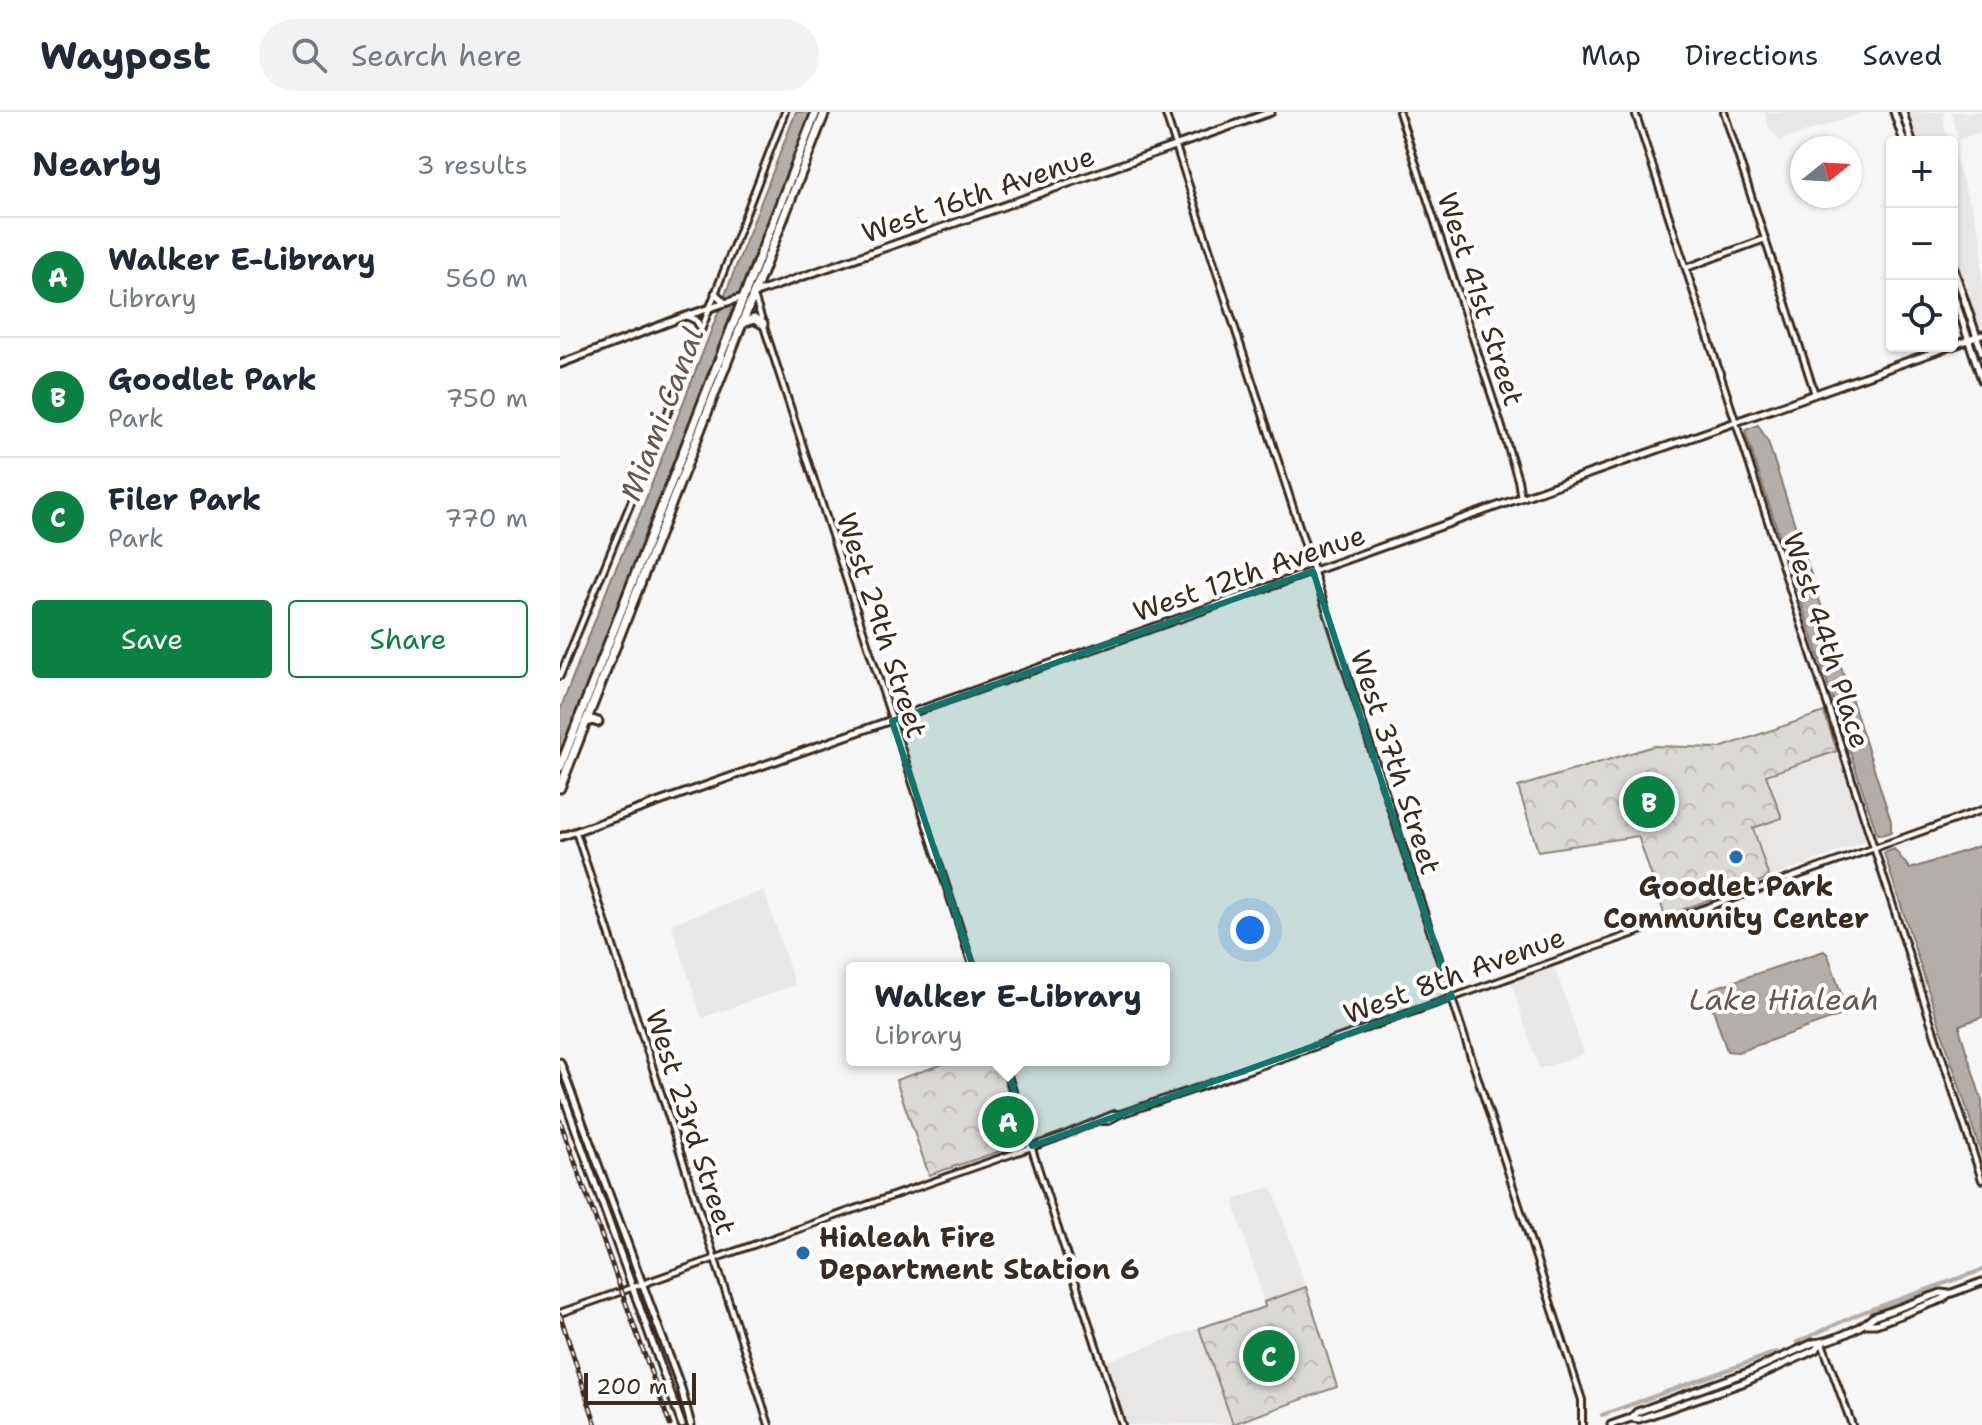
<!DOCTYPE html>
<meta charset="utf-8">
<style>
:root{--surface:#fff;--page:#f2f2f3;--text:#1f2937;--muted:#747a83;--line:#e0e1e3;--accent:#0b8043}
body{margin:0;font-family:"Shantell Sans",sans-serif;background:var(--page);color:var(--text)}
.controls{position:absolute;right:24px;top:24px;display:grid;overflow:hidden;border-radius:8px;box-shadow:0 2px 6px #0004}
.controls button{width:72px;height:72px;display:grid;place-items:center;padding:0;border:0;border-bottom:2px solid var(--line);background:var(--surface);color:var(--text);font:40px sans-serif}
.compass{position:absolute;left:1230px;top:24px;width:72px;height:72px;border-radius:50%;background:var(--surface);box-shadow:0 2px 6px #0004;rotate:72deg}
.scale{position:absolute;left:24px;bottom:20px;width:112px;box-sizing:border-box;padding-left:8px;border:4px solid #3b2a1e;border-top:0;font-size:22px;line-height:28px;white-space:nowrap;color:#3b2a1e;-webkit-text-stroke:6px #fff;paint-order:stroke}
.you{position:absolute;left:690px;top:818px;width:28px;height:28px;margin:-20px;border:6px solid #fff;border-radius:50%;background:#1a73e8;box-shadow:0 0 0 12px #1a73e833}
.badge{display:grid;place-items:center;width:52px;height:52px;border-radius:50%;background:var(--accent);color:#fff;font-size:26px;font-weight:700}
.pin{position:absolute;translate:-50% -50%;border:4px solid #fff;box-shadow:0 2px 8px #0006}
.popup{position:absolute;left:286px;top:850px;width:324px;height:104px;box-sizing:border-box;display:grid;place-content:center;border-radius:8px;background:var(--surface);filter:drop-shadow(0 2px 6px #0005);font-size:26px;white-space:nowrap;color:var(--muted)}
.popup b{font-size:30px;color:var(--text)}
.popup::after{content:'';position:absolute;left:50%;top:100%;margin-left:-16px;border:16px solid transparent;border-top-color:var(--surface)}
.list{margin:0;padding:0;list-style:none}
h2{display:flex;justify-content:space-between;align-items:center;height:104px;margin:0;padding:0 32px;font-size:34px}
h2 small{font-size:26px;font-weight:400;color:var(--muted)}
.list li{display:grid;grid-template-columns:52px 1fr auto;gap:24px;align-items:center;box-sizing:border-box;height:120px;padding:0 32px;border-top:2px solid var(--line)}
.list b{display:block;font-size:30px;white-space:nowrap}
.list p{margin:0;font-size:26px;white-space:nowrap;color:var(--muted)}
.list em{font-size:26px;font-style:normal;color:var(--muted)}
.actions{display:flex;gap:16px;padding:24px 32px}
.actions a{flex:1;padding:18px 0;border:2px solid var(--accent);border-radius:8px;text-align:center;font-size:28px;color:var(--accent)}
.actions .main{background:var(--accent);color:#fff}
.icon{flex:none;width:44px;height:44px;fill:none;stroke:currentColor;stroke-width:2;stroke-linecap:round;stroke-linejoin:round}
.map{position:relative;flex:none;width:1422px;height:1313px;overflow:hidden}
header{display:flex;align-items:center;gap:48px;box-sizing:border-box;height:112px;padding:0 40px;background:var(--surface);border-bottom:2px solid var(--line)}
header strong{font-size:38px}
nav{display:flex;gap:44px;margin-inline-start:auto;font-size:28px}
.search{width:560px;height:72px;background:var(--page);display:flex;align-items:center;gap:20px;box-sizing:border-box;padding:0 28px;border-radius:44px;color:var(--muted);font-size:30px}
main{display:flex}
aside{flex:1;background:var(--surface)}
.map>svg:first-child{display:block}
.built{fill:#e9e7e6}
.park{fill:url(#park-crowns);stroke:#8b827a;stroke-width:2}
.water{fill:#b4aeaa;stroke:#847972;stroke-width:2}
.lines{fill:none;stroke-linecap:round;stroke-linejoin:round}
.canal{stroke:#b4aeaa;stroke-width:4}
.minor-casing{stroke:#3b2a1e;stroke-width:10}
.major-casing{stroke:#3b2a1e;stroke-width:11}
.highway-casing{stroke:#3b2a1e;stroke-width:13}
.minor{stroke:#fff;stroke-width:4}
.major{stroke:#fff;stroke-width:5}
.highway{stroke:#fff;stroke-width:7}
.rail-casing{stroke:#3b2a1e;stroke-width:5}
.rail{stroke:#fff;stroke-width:2;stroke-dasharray:6;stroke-linecap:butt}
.marked{fill:#0f766e;fill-opacity:0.2;stroke:#0f766e;stroke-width:6;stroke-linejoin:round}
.poi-dot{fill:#1f6fb2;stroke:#fff;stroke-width:3}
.labels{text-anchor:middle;stroke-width:8;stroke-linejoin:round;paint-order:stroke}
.street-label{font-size:28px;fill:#3b2a1e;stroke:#fff}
.poi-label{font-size:28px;font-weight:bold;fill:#3b2a1e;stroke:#fff}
.water-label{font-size:30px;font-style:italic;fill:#65584f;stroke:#fff}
</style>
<header>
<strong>Waypost</strong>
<div class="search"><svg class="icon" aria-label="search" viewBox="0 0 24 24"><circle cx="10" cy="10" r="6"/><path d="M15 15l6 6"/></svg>Search here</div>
<nav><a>Map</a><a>Directions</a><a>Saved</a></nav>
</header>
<main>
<aside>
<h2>Nearby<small>3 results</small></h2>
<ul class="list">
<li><span class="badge">A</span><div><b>Walker E-Library</b><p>Library</p></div><em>560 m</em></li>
<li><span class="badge">B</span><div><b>Goodlet Park</b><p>Park</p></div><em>750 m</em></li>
<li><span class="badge">C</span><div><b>Filer Park</b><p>Park</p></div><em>770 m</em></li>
</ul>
<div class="actions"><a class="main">Save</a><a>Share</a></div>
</aside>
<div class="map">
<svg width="1422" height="1313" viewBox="0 0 1422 1313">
<defs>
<pattern id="park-crowns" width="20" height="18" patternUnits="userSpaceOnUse" patternTransform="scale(2)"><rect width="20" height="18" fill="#dbd9d6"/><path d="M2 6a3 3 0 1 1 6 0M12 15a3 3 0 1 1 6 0" fill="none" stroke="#bdbab7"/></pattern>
</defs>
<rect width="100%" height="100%" fill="#f7f6f6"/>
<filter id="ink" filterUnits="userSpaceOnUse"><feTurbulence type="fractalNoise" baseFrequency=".0125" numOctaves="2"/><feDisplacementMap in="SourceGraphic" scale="16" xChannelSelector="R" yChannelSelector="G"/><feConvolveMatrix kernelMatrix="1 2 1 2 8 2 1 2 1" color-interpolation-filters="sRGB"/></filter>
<g filter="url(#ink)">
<path class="built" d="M 1204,0 L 1302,0 L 1302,1 L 1220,29 L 1209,15 Z
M 1347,0 L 1384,0 L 1384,13 L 1390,30 L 1357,30 Z
M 1391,0 L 1422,0 L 1422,19 L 1398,28 Z
M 1392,37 L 1422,127 L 1422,218 L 1418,219 L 1392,138 Z
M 1277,639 L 1306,729 L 1209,766 L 1192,716 L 1221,706 L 1206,663 Z
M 204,778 L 235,873 L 142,906 L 111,812 Z
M 993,855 L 996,859 L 1024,942 L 979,957 L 951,871 Z
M 709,1075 L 713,1077 L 746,1175 L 704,1190 L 674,1092 L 676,1087 Z
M 639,1216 L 673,1312 L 568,1313 L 547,1249 Z"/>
<path class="park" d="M 1264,600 L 1277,639 L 1206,663 L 1222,706 L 1193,716 L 1209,766 L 1105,804 L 1078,724 L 978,739 L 958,675 L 1094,634 L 1160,636 Z
M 395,948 L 438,948 L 464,1031 L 369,1063 L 336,968 Z
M 746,1175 L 777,1275 L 673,1312 L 639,1216 L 705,1195 L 704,1190 Z"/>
<path class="water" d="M 236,0 L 252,0 L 0,645 L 0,598 L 52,465 L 80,402 Z
M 1198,313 L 1208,330 L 1331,709 L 1331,720 L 1321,723 L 1317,722 L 1186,322 L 1186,318 Z
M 1422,733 L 1422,905 L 1400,913 L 1400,919 L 1422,989 L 1422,1044 L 1324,741 L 1334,737 L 1350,757 Z
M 1264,839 L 1268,843 L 1285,893 L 1282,903 L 1178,940 L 1167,939 L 1150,888 L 1151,877 Z"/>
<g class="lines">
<path class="canal" d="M 1237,1230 L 1301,1201 L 1422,1158
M 1042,1303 L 1217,1240"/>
<defs>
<path id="minor" d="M 605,0 L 1022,1288 L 1022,1313
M 839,0 L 940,309 L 958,368 L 961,386
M 1075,0 L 1422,1068
M 1164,0 L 1255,282
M 1126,156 L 1205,127
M 194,184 L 413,856
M 0,564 L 135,234 L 225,0
M 16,720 L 209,1313
M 443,948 L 562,1313
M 542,1009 L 547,1009 L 560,1002
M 0,1201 L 497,1026 L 554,1002 L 560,1002 L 629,979 L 1422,698
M 1262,1231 L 1292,1313"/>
<path id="major" d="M 1334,0 L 1344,30
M 1343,0 L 1352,30
M 1392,151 L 1422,240
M 1392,178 L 1422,268
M 155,181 L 165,191
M 193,182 L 711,0
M 127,204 L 136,208 L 141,216
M 1392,234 L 1422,223
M 0,252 L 120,206 L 183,185
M 0,725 L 1391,234
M 0,950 L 121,1276 L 131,1313
M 0,974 L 122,1313
M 1306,1212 L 1316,1212 L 1383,1187 L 1388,1182
M 1071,1306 L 1077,1300 L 1191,1259 L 1253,1231 C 1271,1230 1300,1217 1313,1205 L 1381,1181 L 1389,1182 L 1422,1170
M 1051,1313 L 1071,1306 L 1079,1307 L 1185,1270 L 1255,1238 L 1262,1231"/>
<path id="highway" d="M 182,211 L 194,207 L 203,212
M 25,611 L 32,608 L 38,610
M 0,655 L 256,0
M 0,676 L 265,0"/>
</defs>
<use href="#minor" class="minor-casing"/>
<use href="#major" class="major-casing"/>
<use href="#highway" class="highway-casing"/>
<use href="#minor" class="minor"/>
<use href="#major" class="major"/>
<use href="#highway" class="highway"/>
<defs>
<path id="rail" d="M 0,1009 L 110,1313
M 0,1203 L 36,1313"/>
</defs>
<use href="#rail" class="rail-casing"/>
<use href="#rail" class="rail"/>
</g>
</g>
<path class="marked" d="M 753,459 L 892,885 L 472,1034 L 332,609 Z"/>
<g class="poi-dot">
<circle cx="1176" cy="745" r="8"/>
<circle cx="243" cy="1141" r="8"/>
</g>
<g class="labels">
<g class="street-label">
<text transform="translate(418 82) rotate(-19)" y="10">West 16th Avenue</text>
<text transform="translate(921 187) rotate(72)" y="10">West 41st Street</text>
<text transform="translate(689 461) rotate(-19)" y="10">West 12th Avenue</text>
<text transform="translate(322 513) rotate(72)" y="10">West 29th Street</text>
<text transform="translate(1267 528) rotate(72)" y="10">West 44th Place</text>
<text transform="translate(836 650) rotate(72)" y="10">West 37th Street</text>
<text transform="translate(894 863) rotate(-20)" y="10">West 8th Avenue</text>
<text transform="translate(131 1010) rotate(72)" y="10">West 23rd Street</text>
</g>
<g class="poi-label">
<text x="1176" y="784">Goodlet Park<tspan x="1176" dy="32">Community Center</tspan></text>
<text x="259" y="1135" text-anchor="start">Hialeah Fire<tspan x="259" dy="32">Department Station 6</tspan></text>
</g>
<g class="water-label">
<text transform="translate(102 302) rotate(-69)" y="10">Miami Canal</text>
<text x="1224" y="898">Lake Hialeah</text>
</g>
</g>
</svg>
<div class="controls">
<button>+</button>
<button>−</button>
<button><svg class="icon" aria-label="locate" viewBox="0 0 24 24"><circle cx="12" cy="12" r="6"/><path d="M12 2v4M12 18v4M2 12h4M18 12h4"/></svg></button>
</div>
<svg class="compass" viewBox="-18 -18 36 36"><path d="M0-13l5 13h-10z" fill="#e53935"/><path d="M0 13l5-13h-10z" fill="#747a83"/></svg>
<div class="scale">200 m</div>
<div class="you"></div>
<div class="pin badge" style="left:448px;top:1010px">A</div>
<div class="popup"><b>Walker E-Library</b>Library</div>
<div class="pin badge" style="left:1089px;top:690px">B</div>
<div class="pin badge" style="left:709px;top:1244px">C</div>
</div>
</main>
